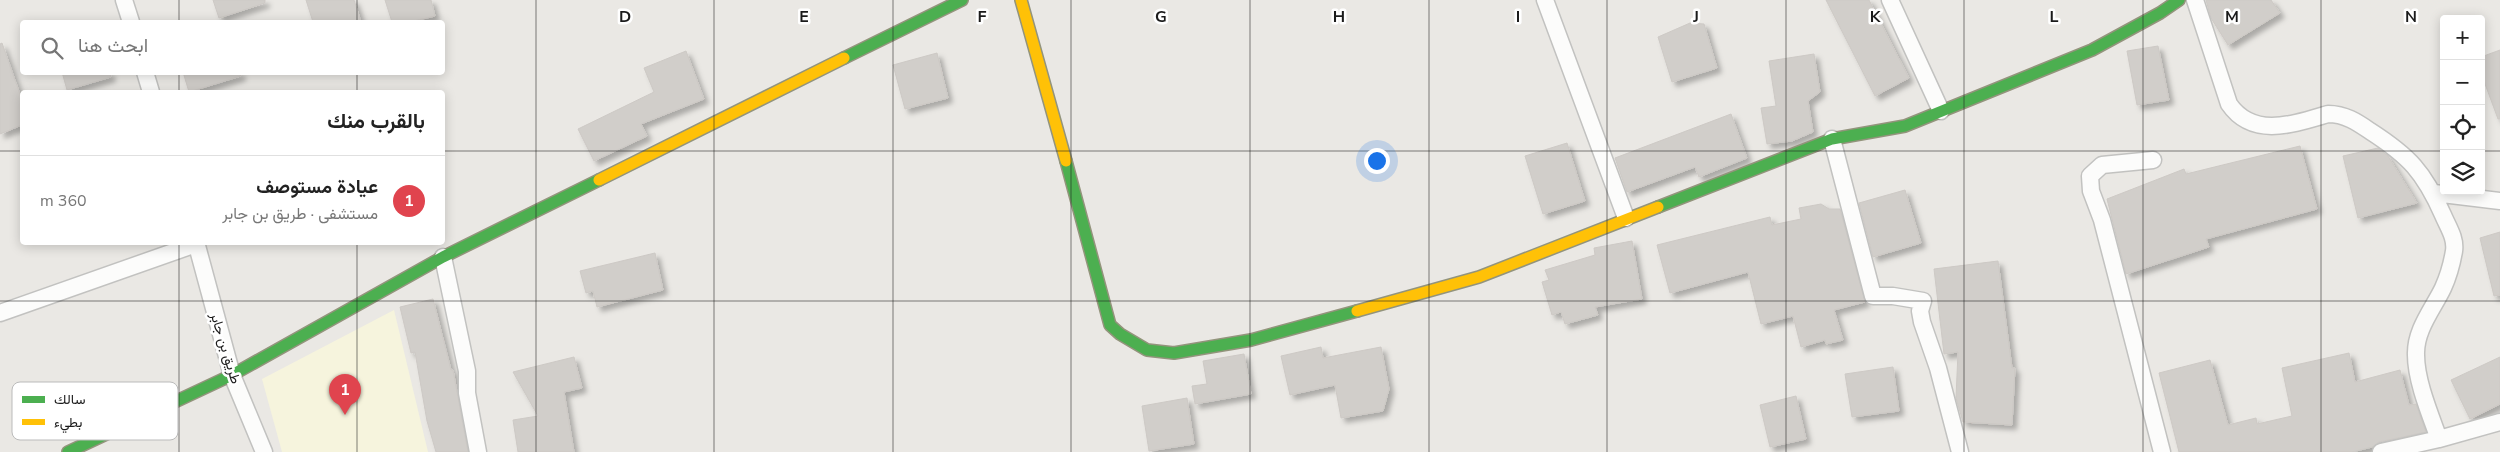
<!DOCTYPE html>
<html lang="ar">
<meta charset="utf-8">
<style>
:root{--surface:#fff;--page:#f6f6f6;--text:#222;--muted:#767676;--line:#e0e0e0;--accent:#1a73e8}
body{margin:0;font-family:"Nunito Sans",Vazirmatn,sans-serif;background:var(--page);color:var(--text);direction:rtl}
.controls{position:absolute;right:15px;top:15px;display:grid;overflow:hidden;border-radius:5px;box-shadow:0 2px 12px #0003}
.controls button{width:45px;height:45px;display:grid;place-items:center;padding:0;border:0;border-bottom:1px solid var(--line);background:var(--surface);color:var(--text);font:25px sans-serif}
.you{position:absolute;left:1376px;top:160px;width:18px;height:18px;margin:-12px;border:4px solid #fff;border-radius:50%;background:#1a73e8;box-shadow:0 0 0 8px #1a73e833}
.badge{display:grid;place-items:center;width:32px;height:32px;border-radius:50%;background:var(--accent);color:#fff;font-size:16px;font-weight:700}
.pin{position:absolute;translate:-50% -41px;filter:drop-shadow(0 1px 2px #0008)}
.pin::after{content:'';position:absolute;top:26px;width:18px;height:15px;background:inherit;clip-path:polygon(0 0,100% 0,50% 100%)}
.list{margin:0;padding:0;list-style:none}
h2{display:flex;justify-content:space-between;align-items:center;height:65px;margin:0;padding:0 20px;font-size:21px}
h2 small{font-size:16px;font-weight:400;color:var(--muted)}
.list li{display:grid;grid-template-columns:32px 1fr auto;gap:15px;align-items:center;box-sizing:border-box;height:90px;padding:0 20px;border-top:1px solid var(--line)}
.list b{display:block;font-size:19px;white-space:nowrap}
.list p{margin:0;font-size:16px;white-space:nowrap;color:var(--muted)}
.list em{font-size:16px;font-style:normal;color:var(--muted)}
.icon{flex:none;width:28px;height:28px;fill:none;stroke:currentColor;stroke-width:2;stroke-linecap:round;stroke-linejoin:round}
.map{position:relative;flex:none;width:2500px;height:452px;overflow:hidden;direction:ltr}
.search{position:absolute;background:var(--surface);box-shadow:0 2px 12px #0003;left:20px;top:20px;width:425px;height:55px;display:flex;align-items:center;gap:12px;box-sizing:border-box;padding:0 18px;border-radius:5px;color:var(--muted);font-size:19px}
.panel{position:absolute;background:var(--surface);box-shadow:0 2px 12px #0003;left:20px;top:90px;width:425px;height:155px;border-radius:5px;direction:rtl}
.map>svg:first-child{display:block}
.education{fill:#f6f4dd}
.building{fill:#d1ceca;stroke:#cdc9c5;filter:url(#shadow)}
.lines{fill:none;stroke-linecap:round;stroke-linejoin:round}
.street-casing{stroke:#c2c2c0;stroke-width:19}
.fast-casing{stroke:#93947c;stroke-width:14}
.slow-casing{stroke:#93947c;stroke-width:14}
.street{stroke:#fcfcfb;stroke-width:16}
.fast{stroke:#4caf50;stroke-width:11}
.slow{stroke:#ffc107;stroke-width:11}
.grid{fill:none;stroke:#1b1b1b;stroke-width:1;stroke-opacity:0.55}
.labels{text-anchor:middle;stroke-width:5;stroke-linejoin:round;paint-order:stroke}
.street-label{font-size:14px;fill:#1b1b1b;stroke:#fff}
.key{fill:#fff;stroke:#bbb;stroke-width:1}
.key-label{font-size:14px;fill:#1b1b1b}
.grid-label{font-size:16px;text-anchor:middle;font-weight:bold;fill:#1b1b1b;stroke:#fff;stroke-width:5;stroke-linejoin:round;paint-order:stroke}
</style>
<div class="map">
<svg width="2500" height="452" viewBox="0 0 2500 452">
<defs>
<filter id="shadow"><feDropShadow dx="4.5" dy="4.5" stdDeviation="2.5" flood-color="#0004"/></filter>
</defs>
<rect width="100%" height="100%" fill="#eae8e4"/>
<path class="education" d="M 394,310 L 428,452 L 282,452 L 262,379 Z"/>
<path class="building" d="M 213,0 L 265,0 L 265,3 L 219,18 Z
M 306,0 L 354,0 L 361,22 L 313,22 Z
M 385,0 L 431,0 L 435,16 L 410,22 L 392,22 Z
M 1826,0 L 1869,0 L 1909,78 L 1875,96 Z
M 2206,0 L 2271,0 L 2280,13 L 2228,45 L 2211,18 Z
M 1690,23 L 1704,24 L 1717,68 L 1672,82 L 1658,37 Z
M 2,43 L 22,100 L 22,125 L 0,134 L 0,44 Z
M 2158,46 L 2169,100 L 2137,105 L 2127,51 Z
M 2500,50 L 2500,119 L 2498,119 L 2481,73 L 2481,57 Z
M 686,51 L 704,99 L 641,124 L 647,136 L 594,161 L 578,129 L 654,92 L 644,68 Z
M 937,53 L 948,98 L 905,109 L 893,65 Z
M 1814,54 L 1820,92 L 1808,101 L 1813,132 L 1792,141 L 1767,144 L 1761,108 L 1776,106 L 1769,61 Z
M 62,72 L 110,72 L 111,77 L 67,90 Z
M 183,72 L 241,72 L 241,76 L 189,92 Z
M 1731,114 L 1747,158 L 1699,177 L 1695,167 L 1627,192 L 1615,158 Z
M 1567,143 L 1585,201 L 1543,214 L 1525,156 Z
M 2300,146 L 2317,209 L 2206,239 L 2209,247 L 2126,274 L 2107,199 L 2184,169 L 2186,174 Z
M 2378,148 L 2388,156 L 2417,203 L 2358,218 L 2343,156 Z
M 1905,190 L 1921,243 L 1873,257 L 1859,203 Z
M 1821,204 L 1829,209 L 1840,209 L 1865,302 L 1834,310 L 1843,340 L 1826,344 L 1825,340 L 1801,347 L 1793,316 L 1761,324 L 1748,272 L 1670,293 L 1657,245 L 1770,217 L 1772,225 L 1801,219 L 1799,208 Z
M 2500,232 L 2500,295 L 2494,296 L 2480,238 Z
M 1632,241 L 1642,299 L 1595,307 L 1598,315 L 1565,324 L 1561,312 L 1552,315 L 1542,282 L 1549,280 L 1545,270 L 1595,255 L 1594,248 Z
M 655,253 L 663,290 L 597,307 L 593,291 L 586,293 L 580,271 Z
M 1998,261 L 2012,368 L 2015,368 L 2012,425 L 1963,422 L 1956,398 L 1958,352 L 1944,354 L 1934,269 Z
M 433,299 L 451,370 L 453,370 L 468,452 L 436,452 L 427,421 L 415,352 L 411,353 L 400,307 Z
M 1321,347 L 1323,358 L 1381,347 L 1389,389 L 1383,411 L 1341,418 L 1335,385 L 1290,395 L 1281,356 Z
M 2349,353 L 2355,382 L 2400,370 L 2409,405 L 2416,404 L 2426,432 L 2379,442 L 2372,447 L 2352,452 L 2179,452 L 2159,373 L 2210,360 L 2228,425 L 2256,418 L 2257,424 L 2292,416 L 2282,368 Z
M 1244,354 L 1251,394 L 1195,404 L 1192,386 L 1207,384 L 1203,361 Z
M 574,357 L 582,388 L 564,392 L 574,452 L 518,452 L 513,420 L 538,416 L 513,372 Z
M 2500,357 L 2500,404 L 2470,419 L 2451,380 Z
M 1893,367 L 1899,411 L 1852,417 L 1845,374 Z
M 1796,396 L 1806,439 L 1770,447 L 1760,405 Z
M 1187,398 L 1194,444 L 1149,451 L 1142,406 Z"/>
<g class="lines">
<defs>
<path id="street" d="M 124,0 L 131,22
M 1545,0 L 1626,218
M 1890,0 L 1941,111
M 2195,0 L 2229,104 C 2253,139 2294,124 2328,114 C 2345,114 2357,122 2370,131 C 2409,156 2424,172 2443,215 C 2448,227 2456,238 2454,251 C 2452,263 2448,277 2443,288 C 2433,309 2415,330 2416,355 C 2416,381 2430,414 2439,439
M 145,72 L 151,92
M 1832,139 L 1873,296 L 1893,296 L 1923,301 L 1920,311 L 1922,322 L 1938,368 L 1960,452
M 2153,160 L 2102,165 L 2090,176 L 2091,191 L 2102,220 L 2162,452
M 2434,193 L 2500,201
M 196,242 L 232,375 L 264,452
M 443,257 L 467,371 L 467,393 L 478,452
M 0,313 L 196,244
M 2381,452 L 2439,439 L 2500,422"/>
<path id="fast" d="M 844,58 L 962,0
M 1066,161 L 1110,325 L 1120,334 L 1147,350 L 1174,353 L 1251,340 L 1357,311
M 1658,207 L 1832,139 L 1905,126 L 2092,50 L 2160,13 L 2179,0
M 68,452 L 232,375 L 443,257 L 599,180"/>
<path id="slow" d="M 1021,0 L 1066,161
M 599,180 L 844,58
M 1357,311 L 1479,277 L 1658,207"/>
</defs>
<use href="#street" class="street-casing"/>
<use href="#fast" class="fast-casing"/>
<use href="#slow" class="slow-casing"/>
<use href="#street" class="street"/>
<use href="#fast" class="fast"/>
<use href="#slow" class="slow"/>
</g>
<path class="grid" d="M 179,0 L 179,22M 357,0 L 357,22M 536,0 L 536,452M 714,0 L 714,452M 893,0 L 893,452M 1071,0 L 1071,452M 1250,0 L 1250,452M 1429,0 L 1429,452M 1607,0 L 1607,452M 1786,0 L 1786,452M 1964,0 L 1964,452M 2143,0 L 2143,452M 2321,0 L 2321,452M 179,72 L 179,92M 357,72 L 357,92M 0,151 L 22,151M 442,151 L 2444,151M 2481,151 L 2500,151M 179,242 L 179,452M 357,242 L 357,452M 0,301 L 2500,301"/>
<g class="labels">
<g class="street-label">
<text transform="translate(226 348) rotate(73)" y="5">طريق بن جابر</text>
</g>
</g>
<rect x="12" y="382" width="166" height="58" rx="8" class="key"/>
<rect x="22" y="396" width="23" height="7" fill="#4caf50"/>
<rect x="22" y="419" width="23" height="6" fill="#ffc107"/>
<g class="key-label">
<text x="54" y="404">سالك</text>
<text x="54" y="427">بطيء</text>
</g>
<g class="grid-label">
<text x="625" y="22">D</text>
<text x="804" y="22">E</text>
<text x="982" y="22">F</text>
<text x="1161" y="22">G</text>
<text x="1339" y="22">H</text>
<text x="1518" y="22">I</text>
<text x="1696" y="22">J</text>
<text x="1875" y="22">K</text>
<text x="2054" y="22">L</text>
<text x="2232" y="22">M</text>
<text x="2411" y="22">N</text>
</g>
</svg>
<div class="controls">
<button>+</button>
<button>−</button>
<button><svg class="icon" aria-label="locate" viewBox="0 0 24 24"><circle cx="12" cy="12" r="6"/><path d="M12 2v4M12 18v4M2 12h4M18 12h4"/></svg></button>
<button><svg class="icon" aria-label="layers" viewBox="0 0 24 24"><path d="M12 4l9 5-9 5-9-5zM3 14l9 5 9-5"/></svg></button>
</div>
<div class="you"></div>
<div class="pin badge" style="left:345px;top:415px;background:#e0444e">1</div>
<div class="search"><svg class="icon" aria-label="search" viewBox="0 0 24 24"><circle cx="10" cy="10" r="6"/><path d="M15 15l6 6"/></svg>ابحث هنا</div>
<section class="panel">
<h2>بالقرب منك<small></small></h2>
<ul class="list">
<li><span class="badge" style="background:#e0444e">1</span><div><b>عيادة مستوصف</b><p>مستشفى · طريق بن جابر</p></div><em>360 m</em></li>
</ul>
</section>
</div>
